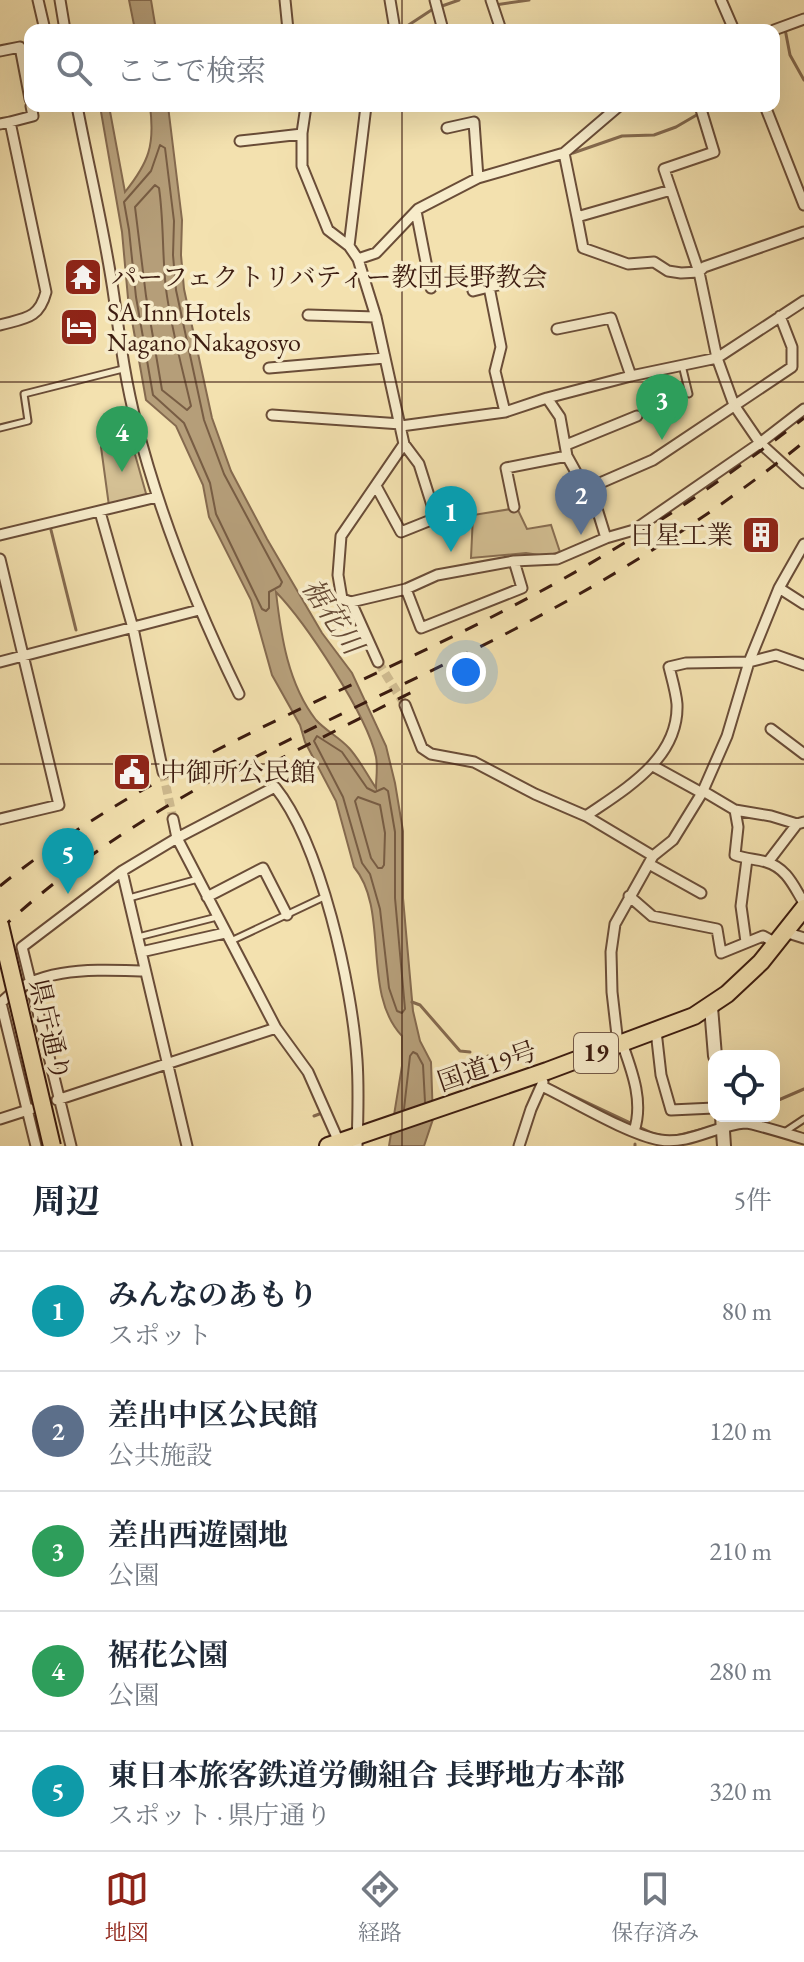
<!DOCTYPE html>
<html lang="ja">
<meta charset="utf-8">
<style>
:root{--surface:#fff;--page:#f2f2f3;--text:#1f2937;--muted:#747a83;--line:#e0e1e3;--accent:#8f2418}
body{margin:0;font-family:"EB Garamond","Noto Serif JP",serif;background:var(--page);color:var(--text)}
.controls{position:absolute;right:24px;bottom:24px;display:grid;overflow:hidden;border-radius:16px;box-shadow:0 8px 32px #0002}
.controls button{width:72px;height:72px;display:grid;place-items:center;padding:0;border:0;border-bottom:2px solid var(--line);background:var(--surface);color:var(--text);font:40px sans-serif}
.you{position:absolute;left:466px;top:672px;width:28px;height:28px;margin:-20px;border:6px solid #fff;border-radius:50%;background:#1a73e8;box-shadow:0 0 0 12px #1a73e833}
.badge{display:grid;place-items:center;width:52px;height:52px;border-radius:50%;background:var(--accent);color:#fff;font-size:26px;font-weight:700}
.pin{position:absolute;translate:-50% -66px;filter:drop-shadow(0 2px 4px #0008)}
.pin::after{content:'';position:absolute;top:42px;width:28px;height:24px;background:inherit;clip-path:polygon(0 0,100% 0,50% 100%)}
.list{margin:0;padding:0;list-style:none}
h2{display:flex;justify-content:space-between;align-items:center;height:104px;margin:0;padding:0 32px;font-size:34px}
h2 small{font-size:26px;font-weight:400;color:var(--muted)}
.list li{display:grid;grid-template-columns:52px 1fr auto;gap:24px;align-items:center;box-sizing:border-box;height:120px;padding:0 32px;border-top:2px solid var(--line)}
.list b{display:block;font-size:30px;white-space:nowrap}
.list p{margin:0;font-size:26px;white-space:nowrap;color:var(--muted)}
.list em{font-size:26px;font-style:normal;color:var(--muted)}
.icon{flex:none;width:44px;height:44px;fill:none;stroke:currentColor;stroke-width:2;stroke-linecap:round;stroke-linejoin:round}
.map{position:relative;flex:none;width:804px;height:1146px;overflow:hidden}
.search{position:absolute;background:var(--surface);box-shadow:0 8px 32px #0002;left:24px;right:24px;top:24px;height:88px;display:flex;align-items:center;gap:20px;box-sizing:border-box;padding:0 28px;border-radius:16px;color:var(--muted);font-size:30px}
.sheet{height:704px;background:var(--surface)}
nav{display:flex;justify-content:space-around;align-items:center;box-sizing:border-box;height:112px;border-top:2px solid var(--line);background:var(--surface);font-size:22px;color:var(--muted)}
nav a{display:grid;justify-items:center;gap:4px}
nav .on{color:var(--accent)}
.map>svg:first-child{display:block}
.green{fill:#d4c094;stroke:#886e52;stroke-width:2}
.water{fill:#b59e79;stroke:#856a4f;stroke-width:2;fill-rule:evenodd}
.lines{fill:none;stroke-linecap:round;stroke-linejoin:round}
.shore{stroke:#785d44;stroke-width:2}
.stream{stroke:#856a4f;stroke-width:3}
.minor-tunnel{stroke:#ceba8f;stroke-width:9;stroke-dasharray:9 4.5;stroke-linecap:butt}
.service-casing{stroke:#6a4d38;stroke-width:9}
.minor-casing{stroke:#6a4d38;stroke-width:13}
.tertiary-casing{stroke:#6a4d38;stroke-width:16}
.trunk-casing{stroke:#3c1c10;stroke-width:20}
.service{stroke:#f7eccb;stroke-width:5}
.minor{stroke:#f7eccb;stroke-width:9}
.tertiary{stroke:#f7eccb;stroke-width:12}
.trunk{stroke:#f3e1af;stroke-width:16}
.rail{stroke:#3c1c10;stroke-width:3;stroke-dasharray:14 14;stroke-linecap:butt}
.trunk-bridge-casing{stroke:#3c1c10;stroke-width:20;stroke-linecap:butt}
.trunk-bridge{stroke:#f3e1af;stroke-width:16}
.grid{fill:none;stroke:#3c1c10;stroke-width:2;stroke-opacity:0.55}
.labels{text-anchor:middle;stroke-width:7;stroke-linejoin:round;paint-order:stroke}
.shield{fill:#f7eccb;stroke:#745a48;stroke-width:2}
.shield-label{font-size:24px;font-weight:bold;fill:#3c1c10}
.poi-label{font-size:26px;fill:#3c1c10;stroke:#f7eccb;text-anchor:start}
.street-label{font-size:26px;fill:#3c1c10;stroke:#f7eccb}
.water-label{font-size:28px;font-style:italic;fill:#664a35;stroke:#f7eccb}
</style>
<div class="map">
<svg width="804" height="1146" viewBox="0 0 804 1146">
<rect width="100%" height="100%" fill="#f3e1af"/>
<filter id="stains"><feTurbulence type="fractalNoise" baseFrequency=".0025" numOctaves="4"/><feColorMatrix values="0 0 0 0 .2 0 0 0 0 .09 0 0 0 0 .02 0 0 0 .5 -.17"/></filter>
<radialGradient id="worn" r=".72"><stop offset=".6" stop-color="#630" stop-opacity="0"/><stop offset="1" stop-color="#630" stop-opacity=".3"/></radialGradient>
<path class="green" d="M 125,419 L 147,497 L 109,506 L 101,447 L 105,424 Z
M 517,508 L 527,529 L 551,525 L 560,552 L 546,556 L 526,553 L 471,558 L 473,515 Z"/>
<path class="water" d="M 129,0 L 151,0 L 156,30 L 135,30 Z
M 100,106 L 109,106 L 125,192 C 149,162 155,145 150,106 L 168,106 L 182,220 L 181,255 L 184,289 L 212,418 L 231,471 L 267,539 L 322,633 L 352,673 L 386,746 L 395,783 L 403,831 L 403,898 L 413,1011 L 420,1041 L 431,1062 L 433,1119 L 424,1146 L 389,1146 L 402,1066 L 402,1036 C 361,993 390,910 354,867 L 336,801 L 305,742 L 300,725 L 272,675 L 251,600 L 209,517 L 203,485 L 176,426 L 146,400 L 128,298 L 122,232 ZM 276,592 C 306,623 367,715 376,757 C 378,767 376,778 376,788 C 367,775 360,760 349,748 C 339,737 326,731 316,720 C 288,684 281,636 276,592 Z"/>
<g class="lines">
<path class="shore" d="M 160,145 L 165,148 L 174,221 L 173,255 L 176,290 L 204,420 L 224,474 L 282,582 L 280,586 L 269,592 L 269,608 L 266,611 L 262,609 L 216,514 L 210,483 L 184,423 L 153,395 L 136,297 L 129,230 L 124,202 L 151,171 Z
M 155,185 L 159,188 C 164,222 162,255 166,289 C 171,328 182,367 191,406 L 187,410 L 162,390 L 146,296 L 135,207 Z
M 317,736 L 342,752 L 367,788 L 375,792 L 384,788 L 388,791 L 395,832 L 395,898 L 405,1009 L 402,1013 L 397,1011 L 389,988 L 380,909 L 370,874 L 362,863 L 343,797 L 314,741 Z
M 358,797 L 380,805 L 385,833 L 384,865 L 382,868 L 378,868 L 371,858 L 355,801 Z
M 404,1109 L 410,1056 L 413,1052 L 417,1054 L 423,1065 L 425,1102"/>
<path class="stream" d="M 495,5 L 529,0
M 442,6 L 459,0
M 785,29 L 790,55 L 804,80
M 401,30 L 433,9
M 725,106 L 734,106
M 705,108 L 723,106
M 573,153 L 622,136 L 654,135 L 676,127 L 700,113
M 51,530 L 76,630
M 786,587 L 790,576
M 774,611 L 781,596
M 687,826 L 695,812
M 412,1002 L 420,1005 L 460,1051 L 470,1052
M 488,1056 L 505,1064
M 550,1085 L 654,1134 L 664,1136
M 774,1102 L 804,1089
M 314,1116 L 322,1113
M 726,1122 L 741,1116
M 676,1136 L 715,1126
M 635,1146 L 635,1144"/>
<path class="minor-tunnel" d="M 378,662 L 405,705
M 163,772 L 173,819"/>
<defs>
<path id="service" d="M 682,365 L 689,394
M 0,428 L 28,421 L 24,394 L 123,369
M 129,898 L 198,879
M 138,937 L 217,917
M 231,941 L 324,897
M 786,1131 L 804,1119"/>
<path id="minor" d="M 38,0 L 45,30
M 60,0 L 65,30
M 285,0 L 288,30
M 390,0 L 395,30
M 435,0 L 443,30
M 491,0 L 501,30
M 721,0 L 734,30
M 774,30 L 804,19
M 0,51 L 20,47 L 30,99
M 77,106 C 89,169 105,233 114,297 C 120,339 125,380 136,422 C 160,517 196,606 239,694
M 306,106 L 302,133 L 302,166 L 328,230 L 349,246
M 366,106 L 349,246 L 358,259 L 376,317 L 404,444 L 419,464 L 436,518 L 401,532 L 376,486
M 765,106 L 804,205
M 10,122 L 33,116 L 31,106
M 0,124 L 10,122 L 46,292 C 39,319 25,318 0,325
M 447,128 L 474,122 L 478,178
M 240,141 L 302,134
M 564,153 L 577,217 L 671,190
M 416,211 L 431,288
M 577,217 L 583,248 L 628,264 L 654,262 L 668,271 L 681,273 L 699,272 L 704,267 L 804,232
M 358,259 L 376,253 L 418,209 L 478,178 L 564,153 L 619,106
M 473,291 L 489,287
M 308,315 L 376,317
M 557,329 L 611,318 L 631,376
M 269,368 L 385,358
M 804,409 L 760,443 L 804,483
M 505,412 L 495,371 L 501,347 L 489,287 L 507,283
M 272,415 L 401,424
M 401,426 L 505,412 L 547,398 L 631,376 L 717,358 L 804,301
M 404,444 L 341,536 L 338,575 L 342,599 L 351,602 L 406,589 L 437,575 L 514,561 L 557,559 L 606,538 L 598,512 L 567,456 L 560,417 L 547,398
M 566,445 L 637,416
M 584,490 L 653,460 L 792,367 L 792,347 L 780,316
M 514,507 L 506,468 L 567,456
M 100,512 L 133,628 L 163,772
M 0,535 L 157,497
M 606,538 L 634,530 L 760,443 L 734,405 L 717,358 L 699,272 L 664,169 L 714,152 L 700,106
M 0,559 L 59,805 L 0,819
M 779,588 L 804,604
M 406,589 L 421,628 L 522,588 L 514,561
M 351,602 L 378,662
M 0,662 L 199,610
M 405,705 L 422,748 L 431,754 L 474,762 L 535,794 L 586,816 L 653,856
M 771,729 L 804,754
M 653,766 L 702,793
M 703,791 L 735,810 L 771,816 L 797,824
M 735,810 L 738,827 L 735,855 C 746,859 756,859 766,862 C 787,868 794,887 804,903
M 586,816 C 625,789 679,759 677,704 C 676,692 672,679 669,667 L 686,663 L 749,662 L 776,655 L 804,665
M 768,862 L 797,824 L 804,822
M 649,864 L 701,893
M 629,896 L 652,916 L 717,929 L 721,953 L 763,936 L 776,943
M 207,897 L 263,868 L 287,915
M 785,932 L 804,938
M 746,942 L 741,906 L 747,859
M 141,952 L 225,933
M 1,1003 L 36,1146
M 0,1004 C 35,965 97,970 145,971
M 276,1028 L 308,1072 L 339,1142
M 656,1031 L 661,1075 L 671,1110 L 714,1108
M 622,1043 C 632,1071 644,1102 634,1131
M 618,1044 L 612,992 L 611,952 L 615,924 L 653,856 L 673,840 L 702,793 L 727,736 L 749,662 L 779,588 L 804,544
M 542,1086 C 573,1101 629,1135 660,1140 C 689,1145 717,1125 745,1123 C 752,1123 794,1136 804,1139
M 57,1100 L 276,1028 L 177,838 L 173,819
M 0,1119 L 31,1109
M 71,1146 L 22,947 L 122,871
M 187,1146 L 122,871 L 177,838 L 275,787 C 321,844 352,986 357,1060 C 359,1089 358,1117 357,1146
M 519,1146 L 531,1109 L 543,1082"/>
<path id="tertiary" d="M 711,1007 L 715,1056
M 722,1116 L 724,1146"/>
<path id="trunk" d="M 328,1146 L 547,1071 L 694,1016 L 727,994 L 761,962 L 804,908"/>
</defs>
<use href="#service" class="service-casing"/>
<use href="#minor" class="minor-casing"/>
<use href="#tertiary" class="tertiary-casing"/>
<use href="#trunk" class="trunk-casing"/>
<use href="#service" class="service"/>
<use href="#minor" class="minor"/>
<use href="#tertiary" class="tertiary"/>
<use href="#trunk" class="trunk"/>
<path class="rail" d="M 248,775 L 412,692
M 0,886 C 151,764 339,697 509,608 C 614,554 711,490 804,418
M 0,930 C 146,792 339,720 515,629 C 617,576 714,514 804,442"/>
<defs>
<path id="trunk-bridge" d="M 0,925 L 52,1146"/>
</defs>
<use href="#trunk-bridge" class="trunk-bridge-casing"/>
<use href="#trunk-bridge" class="trunk-bridge"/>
</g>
<path class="grid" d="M 402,0 L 402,30M 402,106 L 402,1146M 0,382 L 804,382M 0,764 L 804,764"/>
<defs>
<symbol id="temple-square" viewBox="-11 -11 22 22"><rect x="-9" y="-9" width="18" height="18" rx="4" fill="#8f2418" stroke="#f7eccb"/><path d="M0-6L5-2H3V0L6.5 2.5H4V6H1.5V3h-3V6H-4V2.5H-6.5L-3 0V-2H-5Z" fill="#fff"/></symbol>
<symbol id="hotel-square" viewBox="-11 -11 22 22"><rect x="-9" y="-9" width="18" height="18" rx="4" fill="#8f2418" stroke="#f7eccb"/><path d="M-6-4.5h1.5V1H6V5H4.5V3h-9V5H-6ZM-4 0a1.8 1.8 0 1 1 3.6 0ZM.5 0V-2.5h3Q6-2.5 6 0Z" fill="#fff"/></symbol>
<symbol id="building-square" viewBox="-11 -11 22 22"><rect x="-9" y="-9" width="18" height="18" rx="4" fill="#8f2418" stroke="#f7eccb"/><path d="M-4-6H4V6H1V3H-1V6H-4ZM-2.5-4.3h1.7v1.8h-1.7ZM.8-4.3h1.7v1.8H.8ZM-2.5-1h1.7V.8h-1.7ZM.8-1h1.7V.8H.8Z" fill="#fff"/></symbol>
<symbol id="civic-square" viewBox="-11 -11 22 22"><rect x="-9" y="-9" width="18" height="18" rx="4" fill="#8f2418" stroke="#f7eccb"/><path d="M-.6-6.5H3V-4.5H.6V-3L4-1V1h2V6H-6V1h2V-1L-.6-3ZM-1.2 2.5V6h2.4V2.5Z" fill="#fff"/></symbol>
</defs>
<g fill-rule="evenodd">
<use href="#temple-square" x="61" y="255" width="44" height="44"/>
<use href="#hotel-square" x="57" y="305" width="44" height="44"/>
<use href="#building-square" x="739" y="513" width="44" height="44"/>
<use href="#civic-square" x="110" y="750" width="44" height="44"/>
</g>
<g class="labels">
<rect class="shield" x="574" y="1033" width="44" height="40" rx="6"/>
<g class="shield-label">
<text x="596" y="1061">19</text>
</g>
<g class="poi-label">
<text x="111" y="286">パーフェクトリバティー教団長野教会</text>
<text x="107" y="321">SA Inn Hotels<tspan x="107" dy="30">Nagano Nakagosyo</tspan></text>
<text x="733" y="544" text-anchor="end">日星工業</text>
<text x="160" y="781">中御所公民館</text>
</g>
<g class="street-label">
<text transform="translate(50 1030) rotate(77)" y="9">県庁通り</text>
<text transform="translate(487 1066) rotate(-19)" y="9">国道19号</text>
</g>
<g class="water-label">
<text transform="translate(333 616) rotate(56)" y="10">裾花川</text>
</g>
</g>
<rect width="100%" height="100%" filter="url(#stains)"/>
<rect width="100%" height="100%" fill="url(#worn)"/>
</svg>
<div class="controls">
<button><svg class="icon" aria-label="locate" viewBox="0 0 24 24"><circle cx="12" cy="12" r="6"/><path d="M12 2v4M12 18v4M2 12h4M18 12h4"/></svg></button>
</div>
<div class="you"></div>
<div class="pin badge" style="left:451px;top:552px;background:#0f9aa8">1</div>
<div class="pin badge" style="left:581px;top:535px;background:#5c6f8a">2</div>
<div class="pin badge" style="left:662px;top:440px;background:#2e9e5b">3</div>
<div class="pin badge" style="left:122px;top:472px;background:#2e9e5b">4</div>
<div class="pin badge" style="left:68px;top:894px;background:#0f9aa8">5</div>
<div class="search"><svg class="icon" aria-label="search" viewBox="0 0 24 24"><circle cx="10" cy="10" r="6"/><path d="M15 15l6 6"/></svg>ここで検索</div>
</div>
<section class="sheet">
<h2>周辺<small>5件</small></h2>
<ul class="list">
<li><span class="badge" style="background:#0f9aa8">1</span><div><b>みんなのあもり</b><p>スポット</p></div><em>80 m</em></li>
<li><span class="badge" style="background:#5c6f8a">2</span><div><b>差出中区公民館</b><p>公共施設</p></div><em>120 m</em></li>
<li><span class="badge" style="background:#2e9e5b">3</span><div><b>差出西遊園地</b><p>公園</p></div><em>210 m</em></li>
<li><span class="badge" style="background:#2e9e5b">4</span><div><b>裾花公園</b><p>公園</p></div><em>280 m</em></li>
<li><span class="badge" style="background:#0f9aa8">5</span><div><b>東日本旅客鉄道労働組合 長野地方本部</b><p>スポット · 県庁通り</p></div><em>320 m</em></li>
</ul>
</section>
<nav>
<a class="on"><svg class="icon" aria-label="map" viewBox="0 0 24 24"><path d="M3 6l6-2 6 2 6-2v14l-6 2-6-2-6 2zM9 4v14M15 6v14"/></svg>地図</a>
<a><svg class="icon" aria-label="directions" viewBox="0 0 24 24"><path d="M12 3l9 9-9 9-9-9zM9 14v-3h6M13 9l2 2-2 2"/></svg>経路</a>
<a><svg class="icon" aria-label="saved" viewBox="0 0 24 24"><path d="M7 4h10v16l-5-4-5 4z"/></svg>保存済み</a>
</nav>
